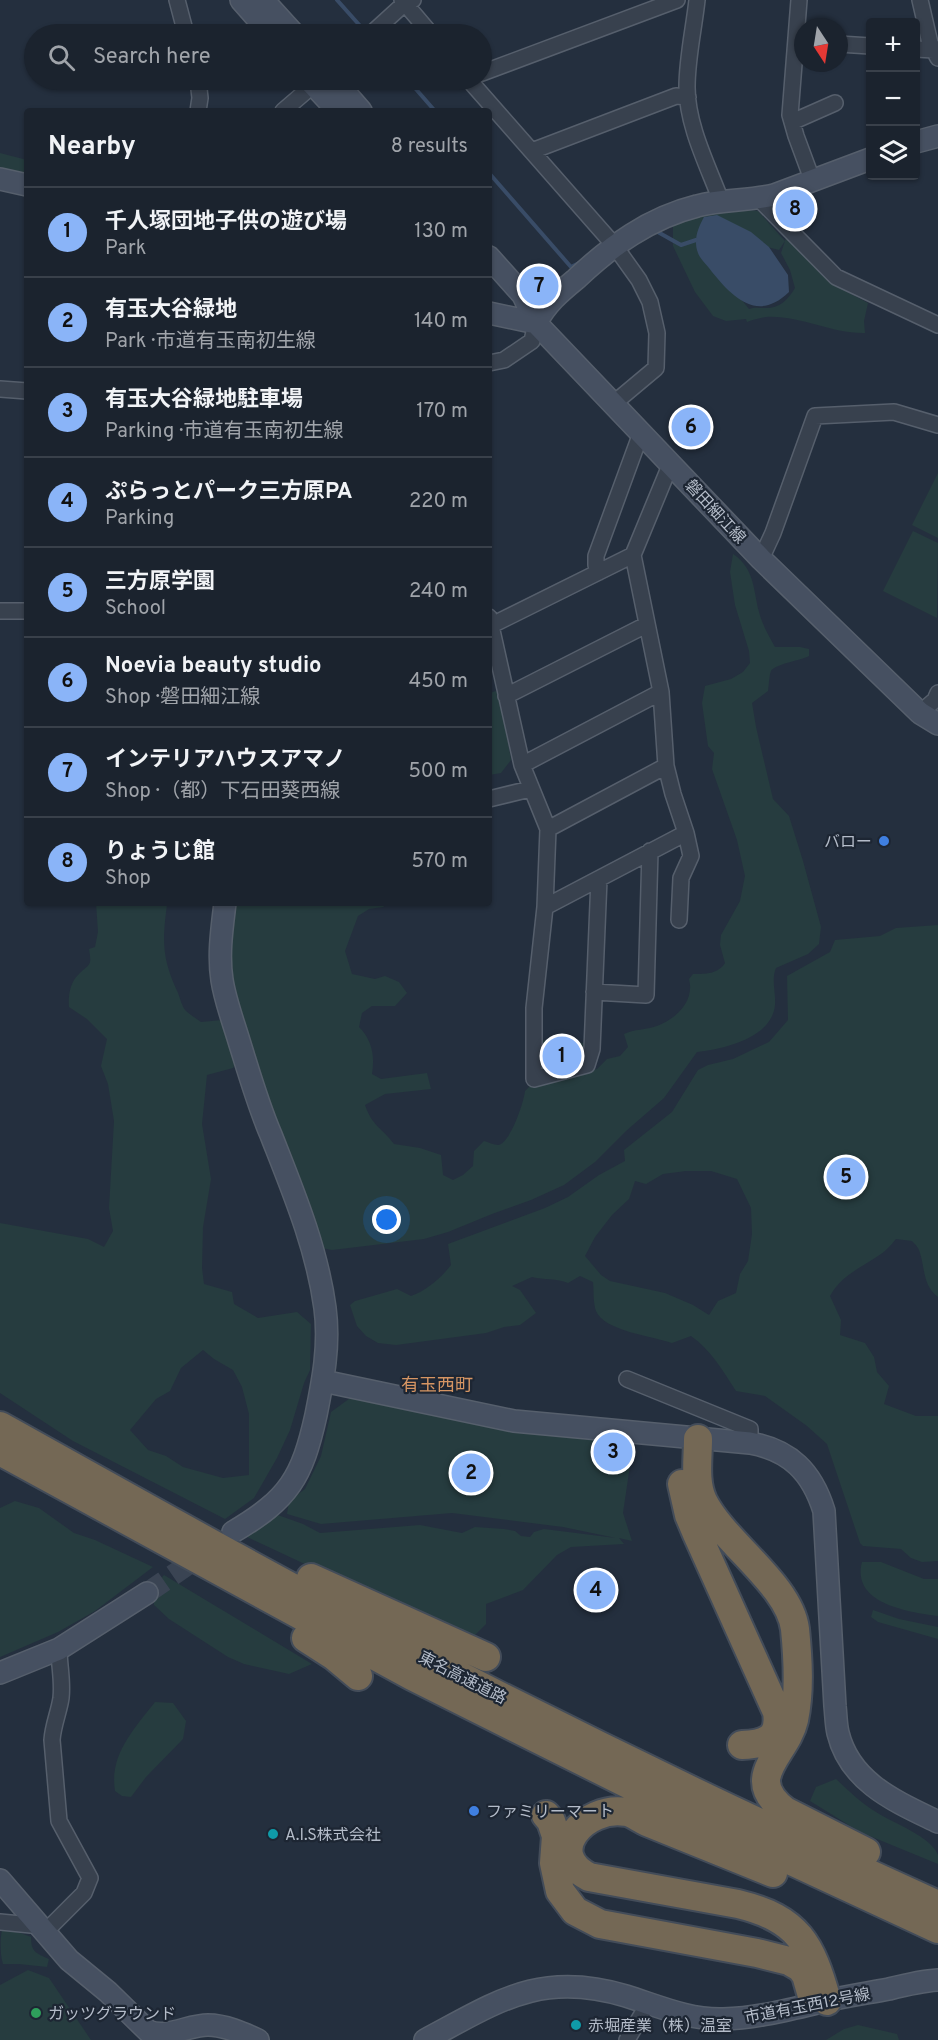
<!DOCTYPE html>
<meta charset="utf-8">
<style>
:root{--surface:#1b232e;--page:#282f3a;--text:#f1f3f6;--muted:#a0a4aa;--line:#39404a;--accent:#8ab4f8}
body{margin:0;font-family:Overpass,"Noto Sans JP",sans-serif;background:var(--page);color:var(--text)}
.controls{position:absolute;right:18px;top:18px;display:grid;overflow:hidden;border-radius:6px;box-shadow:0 2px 4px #0004}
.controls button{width:54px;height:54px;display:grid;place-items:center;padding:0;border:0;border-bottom:2px solid var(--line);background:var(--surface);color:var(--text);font:30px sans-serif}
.compass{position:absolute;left:794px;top:18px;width:54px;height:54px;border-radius:50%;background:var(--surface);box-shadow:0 2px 4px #0004;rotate:168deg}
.you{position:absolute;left:387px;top:1220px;width:21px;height:21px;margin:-15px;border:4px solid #fff;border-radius:50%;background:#1a73e8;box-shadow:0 0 0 9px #1a73e833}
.badge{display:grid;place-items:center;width:39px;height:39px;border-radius:50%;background:var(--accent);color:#111;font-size:20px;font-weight:700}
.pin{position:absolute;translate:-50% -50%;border:3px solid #fff;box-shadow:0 2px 6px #0006}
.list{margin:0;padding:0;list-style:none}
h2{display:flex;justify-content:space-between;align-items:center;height:78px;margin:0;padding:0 24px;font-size:26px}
h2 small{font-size:20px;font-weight:400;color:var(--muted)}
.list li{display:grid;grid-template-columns:39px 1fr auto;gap:18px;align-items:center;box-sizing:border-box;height:90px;padding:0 24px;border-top:2px solid var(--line)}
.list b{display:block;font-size:22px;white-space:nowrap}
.list p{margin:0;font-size:20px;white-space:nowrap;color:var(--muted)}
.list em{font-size:20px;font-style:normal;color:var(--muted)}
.icon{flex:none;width:33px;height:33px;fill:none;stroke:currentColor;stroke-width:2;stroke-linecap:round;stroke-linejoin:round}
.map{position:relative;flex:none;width:938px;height:2040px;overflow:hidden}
.search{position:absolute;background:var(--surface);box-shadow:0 2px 4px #0004;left:24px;top:24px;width:468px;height:66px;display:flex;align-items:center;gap:15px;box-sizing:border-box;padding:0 21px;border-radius:33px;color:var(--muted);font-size:22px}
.panel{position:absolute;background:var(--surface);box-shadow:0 2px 4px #0004;left:24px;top:108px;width:468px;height:798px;border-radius:6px}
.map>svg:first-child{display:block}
.green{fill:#263c3f;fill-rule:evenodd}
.water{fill:#394c67}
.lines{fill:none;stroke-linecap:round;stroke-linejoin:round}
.stream{stroke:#394c67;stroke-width:4}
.secondary-tunnel{stroke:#3a4453;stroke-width:21;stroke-dasharray:21 10;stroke-linecap:butt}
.street-casing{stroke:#565f6c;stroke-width:18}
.secondary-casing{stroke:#565f6c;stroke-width:24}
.highway-casing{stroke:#434c59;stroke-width:32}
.street{stroke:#38414e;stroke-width:15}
.secondary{stroke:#465061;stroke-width:21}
.highway{stroke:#746855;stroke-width:28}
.shop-dot{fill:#3f7fe0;stroke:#1d2633;stroke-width:2}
.culture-dot{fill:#0f9aa8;stroke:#1d2633;stroke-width:2}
.leisure-dot{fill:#2e9e5b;stroke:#1d2633;stroke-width:2}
.labels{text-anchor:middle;stroke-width:4.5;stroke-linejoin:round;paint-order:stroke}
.street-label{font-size:16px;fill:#b4bcc9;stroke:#1d2633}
.poi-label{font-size:16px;fill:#b4bcc9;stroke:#1d2633;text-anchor:start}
.neighbourhood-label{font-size:18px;fill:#d59563;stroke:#1d2633}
</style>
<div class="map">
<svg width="938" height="2040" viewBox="0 0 938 2040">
<rect width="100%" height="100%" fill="#242f3e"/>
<path class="green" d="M 0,153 L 27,160 L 27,174 L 0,168 Z
M 742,209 L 758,211 L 785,241 L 786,238 L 830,283 L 868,303 L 864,321 L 865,333 C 832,334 799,315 766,317 C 760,318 753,320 747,322 L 746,319 L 726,321 L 713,316 L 695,292 L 673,246 L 673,223 L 692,214 ZM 785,241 L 781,253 L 790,270 L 795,288 C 787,301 779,309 763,308 C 757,308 755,307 749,309 L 721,274 L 764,246 L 779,250 Z
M 938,473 L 938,538 L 912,525 Z
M 913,531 L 938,543 L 937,618 L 883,591 Z
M 733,554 C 755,569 753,589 759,612 C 762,624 769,636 775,647 L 800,647 L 809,649 L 809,656 C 799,661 775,664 771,671 C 769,676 769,685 768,691 L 752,703 L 756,727 L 773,799 L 789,816 L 803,861 L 821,927 L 819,944 L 808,954 L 776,968 C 771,980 776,992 775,1005 C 772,1038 724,1049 697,1052 L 664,1098 L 626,1131 L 595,1162 L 564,1185 L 531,1200 L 492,1214 L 448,1232 L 424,1239 L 332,1250 L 322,1248 L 279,1133 L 245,1027 L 231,975 L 231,913 L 232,903 L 388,903 L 383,907 L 369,909 L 358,916 L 345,951 L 352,974 L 375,979 L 385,976 L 399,982 L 407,993 L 395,1006 L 372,1006 L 362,1013 L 359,1027 C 372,1040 375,1056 372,1074 L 381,1079 L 427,1073 L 431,1089 L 385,1094 L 365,1105 C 372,1126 382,1128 394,1144 L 420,1148 L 441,1155 L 443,1175 L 453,1180 L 463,1175 L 473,1166 L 474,1151 L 484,1141 C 488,1142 494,1145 498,1145 C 510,1144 524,1102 525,1091 L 531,1085 L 597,1069 L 607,1059 L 620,1056 L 628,1047 L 624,1034 C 634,1029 646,1030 657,1026 C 676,1019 695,1001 689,979 L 693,974 C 706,974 718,974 725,963 L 720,945 L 721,935 L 740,901 L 745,876 L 737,840 L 712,769 L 714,753 L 708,746 L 702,703 L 705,686 L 731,679 L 743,672 L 750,663 L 749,651 L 735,605 L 730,572 Z
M 496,691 L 501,700 L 511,760 L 501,773 L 489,775 L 489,693 Z
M 96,903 L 169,903 L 167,905 C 162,942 162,959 178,993 C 180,998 182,1007 186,1011 C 190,1015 196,1018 201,1022 L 222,1020 L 237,1061 L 233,1068 L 207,1075 L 202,1124 L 211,1179 L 203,1227 L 202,1268 L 204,1284 L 232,1292 L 234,1304 L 258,1318 L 297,1312 L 311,1324 L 310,1370 L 304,1383 L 290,1430 L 277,1458 L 254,1498 L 225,1519 L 73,1441 L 0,1393 L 0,1223 L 88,1239 L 104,1247 L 113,1231 L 109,1208 L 114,1121 L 108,1084 L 101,1066 L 107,1039 L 87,1019 L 69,1007 C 68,996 70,982 79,974 C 90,963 92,967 89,949 L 95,947 L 98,932 ZM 203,1350 L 214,1359 L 233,1370 L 242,1387 L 249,1414 L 249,1475 L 223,1478 L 183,1467 L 166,1456 L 148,1450 L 130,1430 L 156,1399 L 170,1391 L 181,1368 Z
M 938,925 L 938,1297 C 923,1286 925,1269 920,1253 C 919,1248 915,1244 912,1241 L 896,1239 C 891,1245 885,1252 878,1256 C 859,1269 842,1275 830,1296 L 841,1320 L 840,1335 L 865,1343 L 874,1357 L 877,1372 L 889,1386 L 884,1404 L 916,1416 L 938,1416 L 938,1561 L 922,1562 L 911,1558 L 901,1549 L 863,1546 L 860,1543 L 827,1444 L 807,1426 L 765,1396 L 736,1391 C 723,1371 711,1350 691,1336 L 672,1343 C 652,1336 604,1331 596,1311 C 593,1303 594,1291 593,1282 L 580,1276 L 568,1283 C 557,1278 544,1280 532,1277 L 512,1286 L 520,1290 L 536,1313 L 520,1325 L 504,1327 L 486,1333 L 396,1345 L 378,1343 L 366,1336 L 357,1326 L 350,1305 L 355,1301 L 397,1289 L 411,1296 C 426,1291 441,1278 451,1265 L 448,1244 L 545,1208 L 568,1197 L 599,1175 L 625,1161 L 624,1150 L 672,1112 L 698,1070 L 708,1065 L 733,1059 L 769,1042 L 788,1020 L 787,976 L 830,952 L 835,940 L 880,936 L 896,928 ZM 686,1171 L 711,1171 L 737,1179 L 751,1208 L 752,1234 L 748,1261 L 740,1274 L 736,1293 L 718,1301 L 709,1315 L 693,1305 L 665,1293 L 610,1281 L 601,1275 L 585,1256 L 595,1237 L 612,1215 L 629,1199 L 635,1181 L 646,1184 L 663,1174 Z
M 542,1040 L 585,1043 L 581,1061 L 540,1072 Z
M 353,1396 L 518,1431 L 633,1445 L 623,1513 L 632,1541 L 619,1538 L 624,1544 L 571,1547 L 557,1555 L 523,1590 L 486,1604 L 486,1624 L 469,1641 L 245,1536 L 275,1514 L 303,1524 L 320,1533 L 420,1525 L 462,1533 L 475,1527 L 504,1529 L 515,1531 L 521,1536 L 530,1537 L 534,1532 L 544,1529 L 616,1538 L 563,1527 L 452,1513 L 321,1524 L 287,1514 L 289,1501 L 305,1489 L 321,1456 L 331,1412 Z
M 15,1501 L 39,1508 L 74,1533 L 95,1540 L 153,1567 L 95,1611 L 58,1632 L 0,1657 L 0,1508 Z
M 862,1562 L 881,1562 L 924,1579 L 938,1579 L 938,1616 C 909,1612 851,1604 862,1562 Z
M 164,1575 L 312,1664 L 289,1674 L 244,1664 L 228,1657 L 169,1619 L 154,1605 L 154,1586 Z
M 873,1610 L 899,1619 L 938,1627 L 938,1639 L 878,1622 L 871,1617 Z
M 155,1702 L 173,1703 L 186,1721 L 183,1739 L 146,1777 L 131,1797 L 122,1796 L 115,1791 C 109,1755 134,1729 155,1702 Z
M 836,1779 C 849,1791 861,1803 876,1812 C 891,1822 932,1837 938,1855 C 938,1858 938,1861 938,1864 L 860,1832 L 810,1801 L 816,1787 Z
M 10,1929 L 31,1937 C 31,1952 36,1953 49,1959 L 47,1967 L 19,1964 L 3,1964 C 0,1955 0,1939 2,1930 Z
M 28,1970 L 49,1978 L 91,2040 L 0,2040 L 0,1985 Z
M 858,2025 L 897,2034 L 899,2040 L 826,2040 L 844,2029 Z"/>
<path class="water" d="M 717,215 L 751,232 L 769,247 L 788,275 L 789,292 C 758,322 734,299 712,272 C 708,266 700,259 698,253 C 693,240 698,228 704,217 Z"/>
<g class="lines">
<path class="stream" d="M 337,0 L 362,28
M 408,80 L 435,111
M 489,173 L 571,267 L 579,263
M 656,231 L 681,245 L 696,240"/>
<path class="secondary-tunnel" d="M 147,1593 L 206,1552"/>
<defs>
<path id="street" d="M 177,0 L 186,34
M 402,0 L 431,34
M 697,0 C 694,28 687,58 687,87 C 687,126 708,166 721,201
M 799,0 L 790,115 L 796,136 L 813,182
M 920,0 L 930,43 L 938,58
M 371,34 L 405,3 L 413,0
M 839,44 L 870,46
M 916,49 L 934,50
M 482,73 L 677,0
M 469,80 L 614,245 L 639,280 L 650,302 L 657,333 L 656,368 L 613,404
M 198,111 L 200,98 L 198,80
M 283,111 L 319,80
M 792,122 L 835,103
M 532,151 L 676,96 L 688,97
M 759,199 L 836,277 L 938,325
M 489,363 L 504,360 L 532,341 L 536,323
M 0,389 L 27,391
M 761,559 L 773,533 L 815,416 L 894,412 L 938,425
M 599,572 L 596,565 L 596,556 L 641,433
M 0,611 L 27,611
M 489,617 L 522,765 L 548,829 L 545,907 L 534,1008 L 534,1079 L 587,1065 L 592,1049 L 599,879
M 492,625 L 633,555
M 506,696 L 646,625
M 920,713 L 935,700 L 938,693
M 522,765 L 661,692
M 489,799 L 530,789
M 548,829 L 666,766
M 545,907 L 686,833 L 673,794 L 666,766 L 661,692 L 633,555 L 671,463
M 679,920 L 681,878 L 691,856 L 686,833
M 594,992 L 646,995 L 650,851
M 627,1379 L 750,1429 L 750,1443
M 0,1922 L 41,1926
M 45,1932 L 84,1893 L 90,1878 L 59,1821 L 52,1740 C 53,1725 59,1712 61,1698 C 63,1681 59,1665 59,1649
M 627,2040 L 648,2004"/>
<path id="secondary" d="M 241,0 L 271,34
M 263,0 L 294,34
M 309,80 L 338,111
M 334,80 L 361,111
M 916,142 L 938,136
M 0,179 L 27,185
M 489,257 L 523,295 L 536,323
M 489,313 L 536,323 L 761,559 L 920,713 L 938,724
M 536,323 C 547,303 559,293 576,279 C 611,246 649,218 697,206 C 722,199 749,201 774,195 L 870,159
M 225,903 C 222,928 218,955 222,980 C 225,1000 233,1021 239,1041 C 249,1073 258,1105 271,1135 C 293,1191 317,1248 325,1308 C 330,1345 323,1380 316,1415 C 302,1478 289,1499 233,1532
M 323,1381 L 514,1421 L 750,1443 C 790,1450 812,1472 824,1511 L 835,1706 C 836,1715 836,1725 838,1733 C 850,1783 897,1802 938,1822
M 0,1673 L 59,1649 L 147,1593
M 0,1880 L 69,1960 L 108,1992 L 148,2031 C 167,2039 188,2025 208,2025 C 225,2025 243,2033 258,2040
M 425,2040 C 497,2002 540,1970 626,1996 C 658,2006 689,2020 723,2019 C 758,2018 792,2009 826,2001 C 847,1996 868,1993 889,1989 C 905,1985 921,1981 938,1980"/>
<path id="highway" d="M 0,1426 C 140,1504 280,1583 423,1657 C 592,1744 764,1827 938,1905
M 698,1439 C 698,1459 694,1482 703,1501 C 724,1543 789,1584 795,1629 C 798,1659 800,1691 794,1720 C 786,1755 741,1777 785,1811 L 866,1852
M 0,1451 L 412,1676 L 654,1797 L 938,1929
M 682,1484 L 689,1515 L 697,1534 L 777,1712 C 781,1739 765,1744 742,1745
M 311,1578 L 486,1657
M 306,1638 L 334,1656 L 358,1676
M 546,1815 L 551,1821 L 556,1836 L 554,1863 L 560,1891 L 575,1911 L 600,1924 L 757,1953 L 789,1961 L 801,1968 L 806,1975 L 812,1996
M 773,1873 L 647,1822 C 640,1819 633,1813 626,1812 C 585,1805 542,1853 589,1877 L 738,1904 C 799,1919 811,1944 827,2001"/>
</defs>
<use href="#street" class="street-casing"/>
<use href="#secondary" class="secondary-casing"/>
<use href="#highway" class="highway-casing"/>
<use href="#street" class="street"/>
<use href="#secondary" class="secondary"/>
<use href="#highway" class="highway"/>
</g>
<g class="shop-dot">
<circle cx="884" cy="841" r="6"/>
<circle cx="474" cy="1811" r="6"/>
</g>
<g class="culture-dot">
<circle cx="273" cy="1834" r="6"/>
<circle cx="576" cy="2025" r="6"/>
</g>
<circle class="leisure-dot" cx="36" cy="2013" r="6"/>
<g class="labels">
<g class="street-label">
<text transform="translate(716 511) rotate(47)" y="6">磐田細江線</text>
<text transform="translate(463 1677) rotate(27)" y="6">東名高速道路</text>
<text transform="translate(807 2005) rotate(-11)" y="6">市道有玉西12号線</text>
</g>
<g class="poi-label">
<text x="872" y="847" text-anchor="end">バロー</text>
<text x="486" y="1817">ファミリーマート</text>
<text x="285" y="1840">A.I.S株式会社</text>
<text x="48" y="2019">ガッツグラウンド</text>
<text x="588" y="2031">赤堀産業（株）温室</text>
</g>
<g class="neighbourhood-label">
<text x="437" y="1391">有玉西町</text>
</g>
</g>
</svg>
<div class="controls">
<button>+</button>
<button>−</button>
<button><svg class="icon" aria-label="layers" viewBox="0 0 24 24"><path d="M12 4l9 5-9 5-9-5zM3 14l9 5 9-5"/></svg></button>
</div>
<svg class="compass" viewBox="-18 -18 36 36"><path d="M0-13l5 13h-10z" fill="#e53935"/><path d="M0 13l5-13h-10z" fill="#a0a4aa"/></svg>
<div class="you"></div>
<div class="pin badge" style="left:562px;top:1056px">1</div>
<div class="pin badge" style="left:471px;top:1473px">2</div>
<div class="pin badge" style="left:613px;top:1452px">3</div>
<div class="pin badge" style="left:596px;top:1590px">4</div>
<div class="pin badge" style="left:846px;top:1177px">5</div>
<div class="pin badge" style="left:691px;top:427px">6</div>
<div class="pin badge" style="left:539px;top:286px">7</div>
<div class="pin badge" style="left:795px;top:209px">8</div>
<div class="search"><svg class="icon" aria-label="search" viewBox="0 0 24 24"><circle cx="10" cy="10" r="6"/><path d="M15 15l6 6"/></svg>Search here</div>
<section class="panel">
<h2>Nearby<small>8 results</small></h2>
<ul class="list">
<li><span class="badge">1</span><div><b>千人塚団地子供の遊び場</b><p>Park</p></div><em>130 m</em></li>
<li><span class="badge">2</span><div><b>有玉大谷緑地</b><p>Park · 市道有玉南初生線</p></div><em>140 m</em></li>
<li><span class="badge">3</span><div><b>有玉大谷緑地駐車場</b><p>Parking · 市道有玉南初生線</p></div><em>170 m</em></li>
<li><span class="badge">4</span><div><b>ぷらっとパーク三方原PA</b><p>Parking</p></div><em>220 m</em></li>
<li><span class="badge">5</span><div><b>三方原学園</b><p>School</p></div><em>240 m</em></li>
<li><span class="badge">6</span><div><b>Noevia beauty studio</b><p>Shop · 磐田細江線</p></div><em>450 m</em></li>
<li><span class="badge">7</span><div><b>インテリアハウスアマノ</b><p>Shop · （都）下石田葵西線</p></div><em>500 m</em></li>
<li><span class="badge">8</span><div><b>りょうじ館</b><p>Shop</p></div><em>570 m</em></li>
</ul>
</section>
</div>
